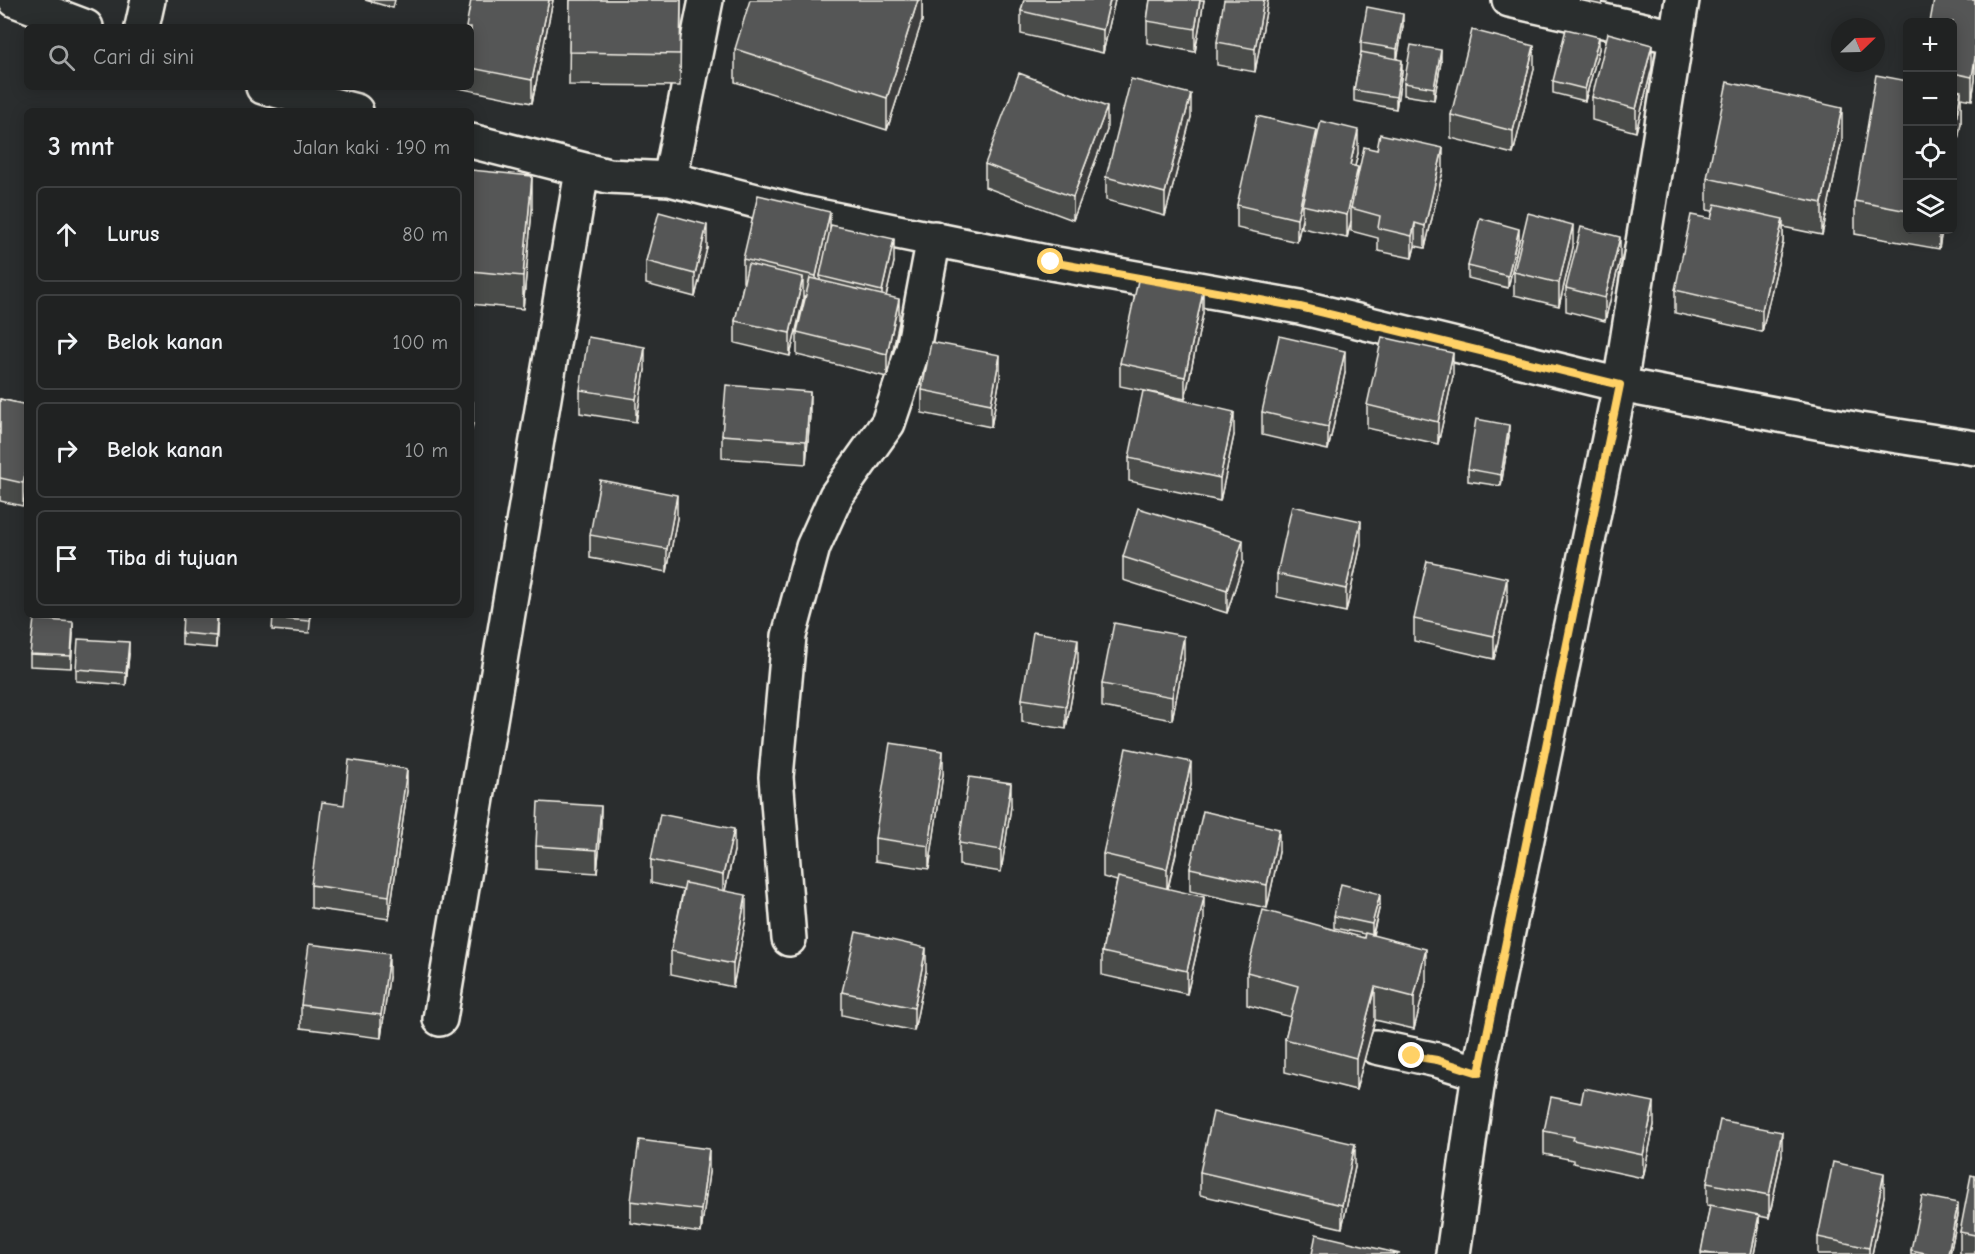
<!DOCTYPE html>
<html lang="id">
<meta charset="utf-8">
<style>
:root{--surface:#202222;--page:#2d2f2f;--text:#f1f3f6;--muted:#a2a4a5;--line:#3d3f40}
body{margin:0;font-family:"Comic Neue",sans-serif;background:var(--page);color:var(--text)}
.controls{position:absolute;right:18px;top:18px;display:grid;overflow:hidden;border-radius:9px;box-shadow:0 3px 15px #0003}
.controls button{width:54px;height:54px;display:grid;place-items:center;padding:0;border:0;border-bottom:2px solid var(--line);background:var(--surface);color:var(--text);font:30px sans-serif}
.compass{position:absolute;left:1831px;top:18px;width:54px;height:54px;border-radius:50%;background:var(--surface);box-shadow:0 3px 15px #0003;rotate:67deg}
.stop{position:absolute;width:18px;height:18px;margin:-14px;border:4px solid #ffd166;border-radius:50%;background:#fff}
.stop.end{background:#ffd166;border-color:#fff;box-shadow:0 2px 6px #0008}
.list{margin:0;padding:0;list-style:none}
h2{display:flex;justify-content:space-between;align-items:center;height:78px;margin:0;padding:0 24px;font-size:26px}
h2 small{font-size:20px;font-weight:400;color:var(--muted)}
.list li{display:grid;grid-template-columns:39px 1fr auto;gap:18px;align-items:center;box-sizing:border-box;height:96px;margin:0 12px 12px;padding:0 12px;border:2px solid var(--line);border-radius:9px}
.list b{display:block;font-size:22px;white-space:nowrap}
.list em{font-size:20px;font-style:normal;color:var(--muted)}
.icon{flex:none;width:33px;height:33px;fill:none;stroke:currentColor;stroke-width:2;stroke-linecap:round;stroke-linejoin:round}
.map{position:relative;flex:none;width:1975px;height:1254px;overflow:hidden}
.search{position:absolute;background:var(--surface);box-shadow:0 3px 15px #0003;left:24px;top:24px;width:450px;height:66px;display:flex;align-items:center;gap:15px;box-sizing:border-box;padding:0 21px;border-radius:9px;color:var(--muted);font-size:22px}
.panel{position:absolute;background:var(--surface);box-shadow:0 3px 15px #0003;left:24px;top:108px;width:450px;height:510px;border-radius:9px}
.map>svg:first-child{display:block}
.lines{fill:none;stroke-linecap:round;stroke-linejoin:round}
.minor-casing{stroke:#f4f1e8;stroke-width:38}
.minor{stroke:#2a2d2e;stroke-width:33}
.wall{fill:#494b4a;stroke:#f4f1e8;stroke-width:1.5}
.shaded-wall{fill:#3c3d3c;stroke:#f4f1e8;stroke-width:1.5}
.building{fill:#555756;stroke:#f4f1e8;stroke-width:1.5}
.route{stroke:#ffd166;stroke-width:8}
</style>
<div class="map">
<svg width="1975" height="1254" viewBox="0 0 1975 1254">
<rect width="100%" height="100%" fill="#2a2d2e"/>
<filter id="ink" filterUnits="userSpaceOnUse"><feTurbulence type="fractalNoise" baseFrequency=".0167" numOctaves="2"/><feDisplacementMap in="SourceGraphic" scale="12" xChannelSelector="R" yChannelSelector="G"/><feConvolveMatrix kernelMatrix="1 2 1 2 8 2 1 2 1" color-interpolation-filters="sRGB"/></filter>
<g filter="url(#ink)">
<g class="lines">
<defs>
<path id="minor" d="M 15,0 L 86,27
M 1509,0 L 1676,37
M 142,27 L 148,0
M 263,87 L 356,111
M 471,141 L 608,176 L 670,179 L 799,212 L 1051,263 L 1300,307 L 1620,385 L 1859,430 L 1975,448
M 670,179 L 706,0
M 789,939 L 776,777 L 789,636 L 813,547 L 836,496 L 888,423 L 913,349 L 934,238
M 440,1019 L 582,171
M 1376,1047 L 1437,1060 L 1479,1073
M 1453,1254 L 1479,1073 L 1620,385 L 1682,0"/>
</defs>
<use href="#minor" class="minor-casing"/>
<use href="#minor" class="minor"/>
</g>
<path class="wall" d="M 365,0 L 395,0 L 393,8 Z
M 471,0 L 553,0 L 532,103 L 458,88 L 458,87 L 471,87 Z
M 570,0 L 681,0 L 680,86 L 569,85 Z
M 922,0 L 922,21 L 887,130 L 735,82 L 735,49 Z
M 1024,0 L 1115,0 L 1103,53 L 1021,34 L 1021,11 Z
M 1150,0 L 1204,0 L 1195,52 L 1147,43 L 1147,21 Z
M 1268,0 L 1255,72 L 1217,65 L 1217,42 Z
M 1579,0 L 1603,0 L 1602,5 Z
M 1975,0 L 1975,80 L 1972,100 L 1961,98 L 1961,123 L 1953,170 L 1953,22 Z
M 1403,26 L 1397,59 L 1402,72 L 1396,109 L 1354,101 L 1354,90 L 1361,52 L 1361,43 Z
M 1599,49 L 1585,101 L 1553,93 L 1553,81 Z
M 1441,62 L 1434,100 L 1404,95 L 1404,83 Z
M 1652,67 L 1636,132 L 1592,120 L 1592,97 Z
M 1534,69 L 1513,154 L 1451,138 L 1451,115 Z
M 1908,81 L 1908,230 L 1942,230 L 1939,249 L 1855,234 L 1855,201 Z
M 1191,117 L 1165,216 L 1106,200 L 1106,177 Z
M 1107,130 L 1073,220 L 985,187 L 985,164 Z
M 1317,139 L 1358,153 L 1355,166 L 1358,175 L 1443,171 L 1425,248 L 1415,246 L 1412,258 L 1378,251 L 1378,238 L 1351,231 L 1351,221 L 1347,238 L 1302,228 L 1302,219 L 1297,242 L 1237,228 L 1237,205 Z
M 1842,140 L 1822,235 L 1783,227 L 1783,242 L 1762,332 L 1675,313 L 1675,290 L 1711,219 L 1713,211 L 1707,210 L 1707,178 Z
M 471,170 L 532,209 L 523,309 L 471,304 Z
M 830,229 L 894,262 L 886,296 L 899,322 L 887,377 L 797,355 L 797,332 L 805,296 L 803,296 L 803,300 L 790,356 L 735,343 L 735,321 L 744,282 L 743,282 L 743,259 Z
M 1519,240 L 1508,288 L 1468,278 L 1468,266 Z
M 1573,247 L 1559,306 L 1514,295 L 1514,272 Z
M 707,248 L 695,297 L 646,284 L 646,261 Z
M 1620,260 L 1605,321 L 1566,311 L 1566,288 Z
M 1203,313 L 1185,399 L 1120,386 L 1120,363 Z
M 645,370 L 636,422 L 580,413 L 580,390 Z
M 1345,373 L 1328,450 L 1262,435 L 1262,412 Z
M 1453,376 L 1438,444 L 1367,428 L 1367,405 Z
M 1000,378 L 991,427 L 922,413 L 922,390 Z
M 0,399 L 27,405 L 27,488 L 23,506 L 0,501 Z
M 810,415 L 806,464 L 722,458 L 722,435 Z
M 1234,435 L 1220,501 L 1129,481 L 1129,458 Z
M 1509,436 L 1501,486 L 1468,481 L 1468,469 Z
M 677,518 L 667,572 L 590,558 L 590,535 Z
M 1361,544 L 1346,612 L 1277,597 L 1277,574 Z
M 1123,557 L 1243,563 L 1227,613 L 1123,580 Z
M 1507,601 L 1494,659 L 1414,641 L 1414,619 Z
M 218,615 L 216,648 L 182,645 L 182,633 Z
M 273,615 L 311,615 L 309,633 L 272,630 Z
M 73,634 L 71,668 L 30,666 L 30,654 Z
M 129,654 L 126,685 L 76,681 L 76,669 Z
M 1184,659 L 1172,720 L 1102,707 L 1102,684 Z
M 1078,662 L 1066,729 L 1022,722 L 1022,699 Z
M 943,774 L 929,869 L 875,861 L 875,838 Z
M 1191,785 L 1168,889 L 1204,920 L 1187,994 L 1102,975 L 1102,952 L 1117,881 L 1103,877 L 1103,854 Z
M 407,791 L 389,919 L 311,908 L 311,885 L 344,805 Z
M 1011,806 L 1001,872 L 959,865 L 959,843 Z
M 601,829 L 597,873 L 536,869 L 536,846 Z
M 734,851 L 725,891 L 746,918 L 733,987 L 671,974 L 671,951 L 683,890 L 651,883 L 651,860 Z
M 1279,852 L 1267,908 L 1190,891 L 1190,868 Z
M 1380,905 L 1373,935 L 1426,982 L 1414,1029 L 1375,1020 L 1356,1090 L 1285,1072 L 1285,1039 L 1291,1017 L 1247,1005 L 1247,972 L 1364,938 L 1365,934 L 1334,928 L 1334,916 Z
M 926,971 L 914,1031 L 842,1015 L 842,992 Z
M 389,977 L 381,1038 L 301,1028 L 301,1005 Z
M 1654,1125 L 1643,1178 L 1573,1163 L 1573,1160 L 1544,1154 L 1544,1131 Z
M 1782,1155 L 1769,1218 L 1759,1216 L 1759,1227 L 1754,1254 L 1701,1254 L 1710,1206 L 1707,1205 L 1707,1183 Z
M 1355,1167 L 1342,1228 L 1200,1195 L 1200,1172 Z
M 709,1172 L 701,1233 L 631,1223 L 631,1201 Z
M 1975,1176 L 1975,1254 L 1960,1254 L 1960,1232 Z
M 1884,1196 L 1872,1254 L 1818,1254 L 1818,1237 Z
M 1958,1215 L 1950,1254 L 1911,1254 L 1911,1250 Z"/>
<path class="shaded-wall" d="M 549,0 L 553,0 L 532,103 L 532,80 Z
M 918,0 L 922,0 L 922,21 L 887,130 L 887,98 Z
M 1110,0 L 1115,0 L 1103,53 L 1103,30 Z
M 1200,0 L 1204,0 L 1195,52 L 1195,29 Z
M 1264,0 L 1268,0 L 1255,72 L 1255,49 Z
M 1403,14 L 1403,26 L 1397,61 L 1397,49 Z
M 1599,37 L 1599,49 L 1585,101 L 1585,89 Z
M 1652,45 L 1652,67 L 1636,132 L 1636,109 Z
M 1534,46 L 1534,69 L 1513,154 L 1513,131 Z
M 1441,50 L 1441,62 L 1434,100 L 1434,88 Z
M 1975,58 L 1975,80 L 1972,100 L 1972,77 Z
M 1402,60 L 1402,72 L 1396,109 L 1396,97 Z
M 1961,91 L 1961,123 L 1953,170 L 1953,138 Z
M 1191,94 L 1191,117 L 1165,216 L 1165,193 Z
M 1107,107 L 1107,130 L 1073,220 L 1073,197 Z
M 1842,108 L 1842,140 L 1822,235 L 1822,203 Z
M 1317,130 L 1317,153 L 1302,205 L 1302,219 L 1297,242 L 1297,219 Z
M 1358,130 L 1358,153 L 1350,188 L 1350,165 Z
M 1443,148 L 1443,171 L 1425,248 L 1425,226 Z
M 1358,167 L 1358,190 L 1351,208 L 1351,221 L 1347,238 L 1347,215 Z
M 532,176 L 532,209 L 523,309 L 523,276 Z
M 830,212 L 830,235 L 820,276 L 820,281 L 816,299 L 816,276 Z
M 1783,219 L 1783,242 L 1762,332 L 1762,310 Z
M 1415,223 L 1415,246 L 1412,258 L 1412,236 Z
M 707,225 L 707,248 L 695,297 L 695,274 Z
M 1573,225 L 1573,247 L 1559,306 L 1559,283 Z
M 1519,229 L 1519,240 L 1508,288 L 1508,276 Z
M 1939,230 L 1942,230 L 1939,249 Z
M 1620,237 L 1620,260 L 1605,321 L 1605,298 Z
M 894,239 L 894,262 L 882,313 L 882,291 Z
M 803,277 L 803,300 L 790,356 L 790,333 Z
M 1203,291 L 1203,313 L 1185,399 L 1185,377 Z
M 899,299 L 899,322 L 887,377 L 887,354 Z
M 645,347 L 645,370 L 636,422 L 636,399 Z
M 1345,351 L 1345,373 L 1328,450 L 1328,427 Z
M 1453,353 L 1453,376 L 1438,444 L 1438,422 Z
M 1000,355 L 1000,378 L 991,427 L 991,404 Z
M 810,392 L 810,415 L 806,464 L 806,441 Z
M 473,401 L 473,424 L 471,433 L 471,410 Z
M 1234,412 L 1234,435 L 1220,501 L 1220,478 Z
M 1509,425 L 1509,436 L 1501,486 L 1501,475 Z
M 27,465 L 27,488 L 23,506 L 23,483 Z
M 677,495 L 677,518 L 667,572 L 667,549 Z
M 1361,521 L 1361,544 L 1346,612 L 1346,589 Z
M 1243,540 L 1243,563 L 1227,613 L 1227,590 Z
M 1507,578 L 1507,601 L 1494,659 L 1494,636 Z
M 217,615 L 218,615 L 216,648 L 216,636 Z
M 73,622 L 73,634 L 71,668 L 71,656 Z
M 1184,636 L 1184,659 L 1172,720 L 1172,697 Z
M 1078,639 L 1078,662 L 1066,729 L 1066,706 Z
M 129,642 L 129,654 L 126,685 L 126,673 Z
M 943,751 L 943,774 L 929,869 L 929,846 Z
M 1191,762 L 1191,785 L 1167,892 L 1167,869 Z
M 407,769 L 407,791 L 389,919 L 389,896 Z
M 1011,783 L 1011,806 L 1001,872 L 1001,850 Z
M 601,806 L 601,829 L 597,873 L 597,850 Z
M 734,829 L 734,851 L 723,898 L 723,875 Z
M 1279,829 L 1279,852 L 1267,908 L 1267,885 Z
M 1380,894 L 1380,905 L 1372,936 L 1372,924 Z
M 746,895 L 746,918 L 733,987 L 733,964 Z
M 1204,897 L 1204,920 L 1187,994 L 1187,971 Z
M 926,948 L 926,971 L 914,1031 L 914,1008 Z
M 1426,949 L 1426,982 L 1414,1029 L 1414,997 Z
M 389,954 L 389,977 L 381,1038 L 381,1015 Z
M 1375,987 L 1375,1020 L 1356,1090 L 1356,1058 Z
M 1654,1102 L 1654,1125 L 1643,1178 L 1643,1155 Z
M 1782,1132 L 1782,1155 L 1769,1218 L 1769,1195 Z
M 1355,1144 L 1355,1167 L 1342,1228 L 1342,1205 Z
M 709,1149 L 709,1172 L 701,1233 L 701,1210 Z
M 1884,1173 L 1884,1196 L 1872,1254 L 1869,1254 L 1869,1248 Z
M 1958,1203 L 1958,1215 L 1950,1254 L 1948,1254 Z
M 1759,1215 L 1759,1227 L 1754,1254 L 1751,1254 Z"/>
<path class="building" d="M 471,0 L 549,0 L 532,80 L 471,68 L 471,27 L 466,27 Z
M 570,0 L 681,0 L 680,54 L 569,52 Z
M 750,0 L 918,0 L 887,98 L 735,49 Z
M 1024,0 L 1110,0 L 1103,30 L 1021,11 Z
M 1150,0 L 1200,0 L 1195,29 L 1147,21 Z
M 1224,0 L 1264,0 L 1255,49 L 1217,42 Z
M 1934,0 L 1975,0 L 1975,58 L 1972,77 L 1953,73 L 1953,22 L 1930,22 Z
M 1367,7 L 1403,14 L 1397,49 L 1361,43 Z
M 1566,29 L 1599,37 L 1585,89 L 1553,81 Z
M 1472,30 L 1534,46 L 1513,131 L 1451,115 Z
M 1608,33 L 1652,45 L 1636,109 L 1592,97 Z
M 1411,45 L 1441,50 L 1434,88 L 1404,83 Z
M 1361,52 L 1402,60 L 1396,97 L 1354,90 Z
M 1019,73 L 1107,107 L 1073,197 L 985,164 Z
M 1876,75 L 1908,81 L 1908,211 L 1855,201 Z
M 1131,79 L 1191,94 L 1165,193 L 1106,177 Z
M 1727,82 L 1842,108 L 1822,203 L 1707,178 Z
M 1953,89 L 1961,91 L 1953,138 Z
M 1257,116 L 1317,130 L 1297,219 L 1237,205 Z
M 1321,121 L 1358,130 L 1350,165 L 1358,167 L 1347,215 L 1302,205 Z
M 1380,134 L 1443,148 L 1425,226 L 1415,223 L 1412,236 L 1378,228 L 1380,216 L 1351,208 L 1364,147 L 1377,150 Z
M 471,170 L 532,176 L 523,276 L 471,271 Z
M 758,195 L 830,212 L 816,276 L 743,259 Z
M 1715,204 L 1783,219 L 1762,310 L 1675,290 L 1691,215 L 1711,219 Z
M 659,212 L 707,225 L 695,274 L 646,261 Z
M 1528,213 L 1573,225 L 1559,283 L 1514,272 Z
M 1480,218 L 1519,229 L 1508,276 L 1468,266 Z
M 831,225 L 894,239 L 882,291 L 820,276 Z
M 1581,227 L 1620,237 L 1605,298 L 1566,288 Z
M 748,264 L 803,277 L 790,333 L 735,321 Z
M 1139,276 L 1203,291 L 1185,377 L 1120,363 Z
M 810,278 L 899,299 L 887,354 L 797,332 Z
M 1279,336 L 1345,351 L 1328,427 L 1262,412 Z
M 588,337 L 645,347 L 636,399 L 580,390 Z
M 1382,337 L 1453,353 L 1438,422 L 1367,405 Z
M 931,342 L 1000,355 L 991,404 L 922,390 Z
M 726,385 L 810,392 L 806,441 L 722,435 Z
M 1143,391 L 1234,412 L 1220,478 L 1129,458 Z
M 0,399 L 27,405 L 27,465 L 23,483 L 0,478 Z
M 1476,419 L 1509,425 L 1501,475 L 1468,469 Z
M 600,480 L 677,495 L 667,549 L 590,535 Z
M 1292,506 L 1361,521 L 1346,589 L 1277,574 Z
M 1138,508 L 1243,540 L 1227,590 L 1123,557 Z
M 1427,561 L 1507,578 L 1494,636 L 1414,619 Z
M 183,615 L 217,615 L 216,636 L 182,633 Z
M 273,615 L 310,615 L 309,621 L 272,618 Z
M 34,619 L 73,622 L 71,656 L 30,654 Z
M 1114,623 L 1184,636 L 1172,697 L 1102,684 Z
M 1033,632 L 1078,639 L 1066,706 L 1022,699 Z
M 78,639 L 129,642 L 126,673 L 76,669 Z
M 890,743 L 943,751 L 929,846 L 875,838 Z
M 1126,748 L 1191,762 L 1167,869 L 1103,854 Z
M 349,760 L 407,769 L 389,896 L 311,885 L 322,802 L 344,805 Z
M 969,777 L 1011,783 L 1001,850 L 959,843 Z
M 538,802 L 601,806 L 597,850 L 536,846 Z
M 1203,811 L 1279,829 L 1267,885 L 1190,868 Z
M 660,814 L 734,829 L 723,875 L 651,860 Z
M 1118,877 L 1204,897 L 1187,971 L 1102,952 Z
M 685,883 L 746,895 L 733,964 L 671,951 Z
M 1341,884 L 1380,894 L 1372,924 L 1334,916 Z
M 1263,910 L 1364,938 L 1365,933 L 1426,949 L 1414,997 L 1375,987 L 1356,1058 L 1285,1039 L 1298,986 L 1247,972 Z
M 856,932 L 926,948 L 914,1008 L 842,992 Z
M 309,944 L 389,954 L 381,1015 L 301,1005 Z
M 1584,1088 L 1654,1102 L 1643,1155 L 1573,1140 L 1574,1137 L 1544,1131 L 1551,1097 L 1581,1103 Z
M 1213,1112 L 1355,1144 L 1342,1205 L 1200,1172 Z
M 1720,1120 L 1782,1132 L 1769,1195 L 1707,1183 Z
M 639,1140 L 709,1149 L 701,1210 L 631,1201 Z
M 1833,1162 L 1884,1173 L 1869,1248 L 1818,1237 Z
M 1971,1175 L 1975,1176 L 1975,1235 L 1960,1232 Z
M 1922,1196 L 1958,1203 L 1948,1254 L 1930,1254 L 1911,1250 Z
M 1710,1205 L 1759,1215 L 1751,1254 L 1712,1254 L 1701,1252 Z
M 1316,1234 L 1400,1254 L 1312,1254 Z"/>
</g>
<g class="lines" filter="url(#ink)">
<path class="route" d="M 1051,262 L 1300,307 L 1620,385 L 1479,1073 L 1437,1060 L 1412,1056"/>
</g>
</svg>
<div class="controls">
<button>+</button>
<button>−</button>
<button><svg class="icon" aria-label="locate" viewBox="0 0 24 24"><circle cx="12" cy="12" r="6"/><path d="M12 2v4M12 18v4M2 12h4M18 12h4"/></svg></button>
<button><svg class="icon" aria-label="layers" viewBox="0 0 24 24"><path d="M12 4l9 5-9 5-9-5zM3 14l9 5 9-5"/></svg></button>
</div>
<svg class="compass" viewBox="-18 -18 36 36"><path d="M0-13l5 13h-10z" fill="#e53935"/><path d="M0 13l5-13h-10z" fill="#a2a4a5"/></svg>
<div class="stop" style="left:1051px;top:262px"></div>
<div class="stop end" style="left:1412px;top:1056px"></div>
<div class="search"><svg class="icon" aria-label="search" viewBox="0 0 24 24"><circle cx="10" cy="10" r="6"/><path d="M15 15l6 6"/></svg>Cari di sini</div>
<section class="panel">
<h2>3 mnt<small>Jalan kaki · 190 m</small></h2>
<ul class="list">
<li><svg class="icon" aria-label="ahead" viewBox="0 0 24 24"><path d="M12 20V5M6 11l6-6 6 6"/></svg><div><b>Lurus</b></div><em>80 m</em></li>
<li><svg class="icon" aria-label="right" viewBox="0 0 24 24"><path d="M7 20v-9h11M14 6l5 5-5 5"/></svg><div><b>Belok kanan</b></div><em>100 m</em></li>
<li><svg class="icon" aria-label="right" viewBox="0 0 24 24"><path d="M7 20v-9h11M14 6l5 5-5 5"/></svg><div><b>Belok kanan</b></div><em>10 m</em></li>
<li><svg class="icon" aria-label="arrive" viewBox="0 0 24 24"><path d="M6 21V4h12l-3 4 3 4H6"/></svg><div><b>Tiba di tujuan</b></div></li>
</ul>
</section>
</div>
